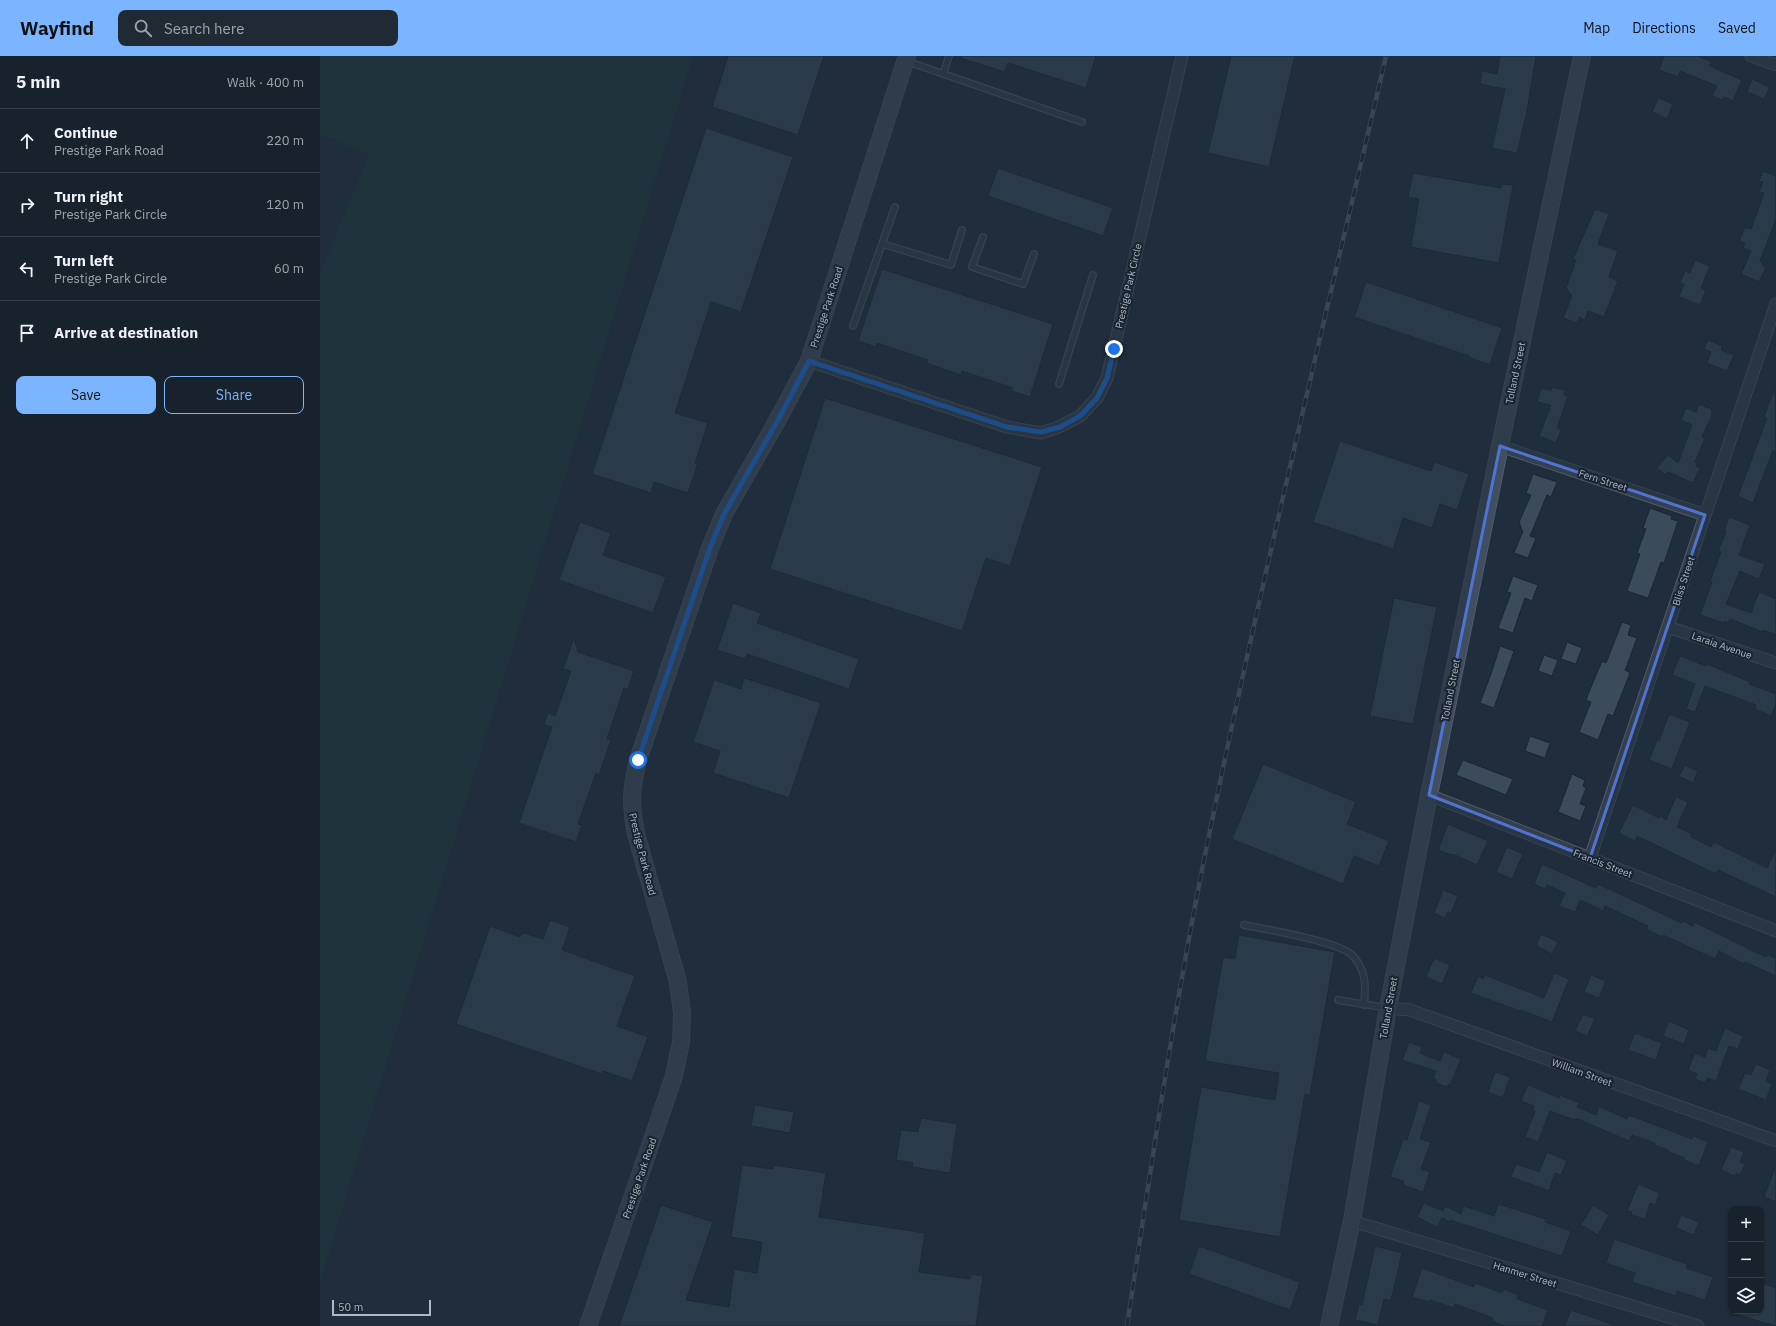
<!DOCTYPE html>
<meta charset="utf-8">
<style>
:root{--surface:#17222d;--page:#202a35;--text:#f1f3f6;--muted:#9ea4aa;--line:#363f49;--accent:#7cb5ff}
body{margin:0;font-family:"IBM Plex Sans",sans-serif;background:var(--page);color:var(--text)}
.controls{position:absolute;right:12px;bottom:12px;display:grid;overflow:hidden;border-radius:8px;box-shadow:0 1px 3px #0004}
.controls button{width:36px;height:36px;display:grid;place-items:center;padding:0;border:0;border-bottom:1px solid var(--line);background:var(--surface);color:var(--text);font:20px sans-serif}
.scale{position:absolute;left:12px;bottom:10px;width:99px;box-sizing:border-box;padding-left:4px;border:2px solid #aeb9c8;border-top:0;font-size:11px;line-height:14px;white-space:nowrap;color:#aeb9c8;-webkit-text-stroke:3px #192430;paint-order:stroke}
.stop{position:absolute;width:12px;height:12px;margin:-9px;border:3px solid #1a73e8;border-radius:50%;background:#fff}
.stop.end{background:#1a73e8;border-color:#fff;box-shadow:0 1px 4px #0008}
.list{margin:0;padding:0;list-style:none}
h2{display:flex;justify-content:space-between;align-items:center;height:52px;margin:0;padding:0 16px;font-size:17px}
h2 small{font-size:13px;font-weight:400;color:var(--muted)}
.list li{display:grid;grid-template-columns:26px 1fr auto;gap:12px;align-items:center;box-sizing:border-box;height:64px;padding:0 16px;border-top:1px solid var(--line)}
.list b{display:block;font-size:15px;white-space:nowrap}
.list p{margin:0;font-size:13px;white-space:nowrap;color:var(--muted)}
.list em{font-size:13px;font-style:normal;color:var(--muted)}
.actions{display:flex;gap:8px;padding:12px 16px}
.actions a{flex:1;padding:9px 0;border:1px solid var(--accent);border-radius:8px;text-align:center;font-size:14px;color:var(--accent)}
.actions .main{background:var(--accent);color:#111}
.icon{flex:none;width:22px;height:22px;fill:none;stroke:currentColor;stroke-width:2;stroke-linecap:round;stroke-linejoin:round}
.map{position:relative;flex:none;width:1456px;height:1270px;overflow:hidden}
header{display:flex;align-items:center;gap:24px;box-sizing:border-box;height:56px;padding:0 20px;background:var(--accent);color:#111}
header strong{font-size:19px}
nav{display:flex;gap:22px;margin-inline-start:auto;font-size:14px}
.search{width:280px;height:36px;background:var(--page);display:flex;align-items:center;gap:10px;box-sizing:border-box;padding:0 14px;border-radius:8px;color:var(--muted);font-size:15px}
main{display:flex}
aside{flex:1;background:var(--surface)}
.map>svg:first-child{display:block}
.green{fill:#213b3d}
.building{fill:#3b4b5b;stroke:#1b2632}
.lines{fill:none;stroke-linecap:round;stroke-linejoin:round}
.lane-casing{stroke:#515c69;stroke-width:8}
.street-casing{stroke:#515c69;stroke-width:13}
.secondary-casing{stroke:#515c69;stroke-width:18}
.lane{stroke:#333f4c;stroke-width:5.5}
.street{stroke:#333f4c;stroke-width:11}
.secondary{stroke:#414e5f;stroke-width:16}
.rail-casing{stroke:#556373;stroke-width:4.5}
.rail{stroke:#192430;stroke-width:3;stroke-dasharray:9;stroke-linecap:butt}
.route{stroke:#1a73e8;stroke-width:5}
.marked{fill:none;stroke:#5073d2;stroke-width:3;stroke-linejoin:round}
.labels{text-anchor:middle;stroke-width:4;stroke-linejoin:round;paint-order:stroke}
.street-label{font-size:10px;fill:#aeb9c8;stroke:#192430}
</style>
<header>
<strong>Wayfind</strong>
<div class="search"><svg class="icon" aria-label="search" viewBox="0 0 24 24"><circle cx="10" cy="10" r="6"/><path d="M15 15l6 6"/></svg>Search here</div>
<nav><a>Map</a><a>Directions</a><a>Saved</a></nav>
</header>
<main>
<aside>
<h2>5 min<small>Walk · 400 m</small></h2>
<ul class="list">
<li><svg class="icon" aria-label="ahead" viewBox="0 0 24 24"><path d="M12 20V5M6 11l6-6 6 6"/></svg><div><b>Continue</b><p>Prestige Park Road</p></div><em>220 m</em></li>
<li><svg class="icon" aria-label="right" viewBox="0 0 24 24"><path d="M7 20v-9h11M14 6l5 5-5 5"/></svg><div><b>Turn right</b><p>Prestige Park Circle</p></div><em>120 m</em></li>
<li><svg class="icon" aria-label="left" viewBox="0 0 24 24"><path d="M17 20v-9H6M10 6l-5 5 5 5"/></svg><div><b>Turn left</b><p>Prestige Park Circle</p></div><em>60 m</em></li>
<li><svg class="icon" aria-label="arrive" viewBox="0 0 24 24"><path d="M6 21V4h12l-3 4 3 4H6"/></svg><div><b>Arrive at destination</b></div></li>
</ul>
<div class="actions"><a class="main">Save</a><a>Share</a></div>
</aside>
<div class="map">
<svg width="1456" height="1270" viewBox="0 0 1456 1270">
<rect width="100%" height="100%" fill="#1f2d3c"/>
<path class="green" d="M 0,0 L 373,0 L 0,1226 L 0,217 L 49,98 L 0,78 Z"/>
<path class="building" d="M 408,0 L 504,0 L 478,79 L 392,51 Z
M 641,0 L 776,0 L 766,32 L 688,7 L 685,16 L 641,2 Z
M 911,0 L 975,0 L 949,111 L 888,97 Z
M 1180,0 L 1216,0 L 1207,56 L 1197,97 L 1172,92 L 1185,33 L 1160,28 L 1162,15 L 1177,18 Z
M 1344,0 L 1377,0 L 1392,6 L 1390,10 L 1422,24 L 1413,45 L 1404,41 L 1403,44 L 1392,40 L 1397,30 L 1360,15 L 1358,21 L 1339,14 Z
M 1432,23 L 1450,31 L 1444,43 L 1427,36 Z
M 1338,42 L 1353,48 L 1347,63 L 1332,56 Z
M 386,72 L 473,101 L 421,256 L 391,246 L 355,357 L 388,367 L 375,407 L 378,407 L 368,437 L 334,426 L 331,437 L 272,418 Z
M 678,112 L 793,152 L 783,180 L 668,140 Z
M 1443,115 L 1456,120 L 1456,163 L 1440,205 L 1443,207 L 1442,209 L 1446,211 L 1439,226 L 1421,218 L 1431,195 L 1423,192 L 1425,187 L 1419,185 L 1425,171 L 1431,173 L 1444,137 L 1439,136 L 1443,126 L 1439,125 Z
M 1093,117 L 1181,132 L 1182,128 L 1193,129 L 1179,207 L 1091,191 L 1099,143 L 1088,141 Z
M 1275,153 L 1289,158 L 1278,188 L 1298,195 L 1289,221 L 1298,225 L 1284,261 L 1268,255 L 1265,264 L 1259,261 L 1257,267 L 1243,262 L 1252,240 L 1246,232 L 1256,204 L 1253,203 Z
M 1375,204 L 1390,210 L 1381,232 L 1386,234 L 1380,249 L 1359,241 L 1364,228 L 1360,227 L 1365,215 L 1370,217 Z
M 562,213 L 733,268 L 710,341 L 692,335 L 693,332 L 642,315 L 641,319 L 606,307 L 608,304 L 557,287 L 556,291 L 538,285 Z
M 1046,226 L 1182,272 L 1170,309 L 1151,302 L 1149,300 L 1034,261 Z
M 1388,284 L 1402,290 L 1401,294 L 1414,299 L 1407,315 L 1387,307 L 1391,296 L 1384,293 Z
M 1232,331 L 1245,334 L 1244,339 L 1248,340 L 1237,372 L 1241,374 L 1236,387 L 1219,380 L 1231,349 L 1217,346 L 1221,332 L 1231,334 Z
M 1455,332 L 1456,396 L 1453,394 L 1433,447 L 1418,440 L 1447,362 L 1444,361 Z
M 505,342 L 722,411 L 690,510 L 666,502 L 642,575 L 450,513 Z
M 1379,348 L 1391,353 L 1392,359 L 1382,381 L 1385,382 L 1375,406 L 1377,407 L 1376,410 L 1380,412 L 1373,427 L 1348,416 L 1346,419 L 1337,412 L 1348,399 L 1358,407 L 1372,369 L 1361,364 L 1366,352 L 1376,356 Z
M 1020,385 L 1111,415 L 1114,406 L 1149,418 L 1137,454 L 1120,448 L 1112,472 L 1083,462 L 1073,493 L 993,466 Z
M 1213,418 L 1237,426 L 1231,441 L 1227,439 L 1210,480 L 1216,482 L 1208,502 L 1194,497 L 1202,477 L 1203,477 L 1199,466 L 1211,439 L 1206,437 Z
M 1330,452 L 1352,460 L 1351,463 L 1358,465 L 1344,507 L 1341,506 L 1328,542 L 1307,535 L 1320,498 L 1317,497 L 1326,473 L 1323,472 Z
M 1409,461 L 1430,469 L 1419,499 L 1445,508 L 1439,523 L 1420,515 L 1406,548 L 1431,557 L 1439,536 L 1456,543 L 1456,579 L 1443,574 L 1443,576 L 1410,563 L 1408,567 L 1404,565 L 1404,567 L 1380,559 L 1392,526 L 1390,525 L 1401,496 L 1398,495 L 1406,476 L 1404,475 Z
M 260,466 L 291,477 L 283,499 L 346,521 L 333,557 L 239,524 Z
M 1193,520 L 1218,529 L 1212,545 L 1205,542 L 1193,577 L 1178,572 L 1191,537 L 1187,536 Z
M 1074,542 L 1117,551 L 1093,668 L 1050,660 Z
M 413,547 L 441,557 L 437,567 L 539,603 L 529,633 L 427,598 L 425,603 L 397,594 Z
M 1302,566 L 1311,569 L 1308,579 L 1317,582 L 1306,612 L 1305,614 L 1310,617 L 1293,660 L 1288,658 L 1278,684 L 1259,676 L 1271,646 L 1266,644 L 1271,631 L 1282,605 L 1286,607 Z
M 254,582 L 258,596 L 314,615 L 308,633 L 304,632 L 287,683 L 291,684 L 279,719 L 276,717 L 258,768 L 262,769 L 256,786 L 199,767 L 232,671 L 224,669 L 228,657 L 235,660 L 251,615 L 243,613 Z
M 1247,586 L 1262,592 L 1256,608 L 1241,603 Z
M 1180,590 L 1194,595 L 1174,652 L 1160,647 L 1172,615 Z
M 1224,599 L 1238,604 L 1232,620 L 1218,615 Z
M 1360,600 L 1386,610 L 1387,608 L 1430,626 L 1429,628 L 1456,638 L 1456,648 L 1451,660 L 1435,653 L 1436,649 L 1385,630 L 1375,656 L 1366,653 L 1375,628 L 1352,619 Z
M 424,622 L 501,647 L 469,742 L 393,717 L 400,695 L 373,686 L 394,624 L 421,633 Z
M 1349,658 L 1370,666 L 1352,713 L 1329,704 L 1337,684 L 1339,685 Z
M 1210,680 L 1230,687 L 1225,702 L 1205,695 Z
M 1143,704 L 1193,723 L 1186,739 L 1136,719 Z
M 943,708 L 1036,746 L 1027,768 L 1069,785 L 1059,810 L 1034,800 L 1023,828 L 912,783 Z
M 1365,709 L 1378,715 L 1373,727 L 1359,720 Z
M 1252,718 L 1265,724 L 1263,730 L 1266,732 L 1260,748 L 1266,750 L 1260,765 L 1238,756 Z
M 1356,741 L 1368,746 L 1357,771 L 1372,778 L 1371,781 L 1391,791 L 1394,786 L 1447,812 L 1456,793 L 1456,841 L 1398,814 L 1396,818 L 1317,780 L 1315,785 L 1299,777 L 1313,749 L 1339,762 L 1340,760 L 1346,764 Z
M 1128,768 L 1168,785 L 1157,809 L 1133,798 L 1132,799 L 1118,794 Z
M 1187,791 L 1203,798 L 1192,823 L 1176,816 Z
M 1222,808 L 1276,832 L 1278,828 L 1362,867 L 1363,865 L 1373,870 L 1374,866 L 1446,901 L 1448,899 L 1456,902 L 1456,920 L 1425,906 L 1424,908 L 1399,895 L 1395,903 L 1343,879 L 1342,881 L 1326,873 L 1328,870 L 1285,850 L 1283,855 L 1260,844 L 1255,856 L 1239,850 L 1245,837 L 1227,829 L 1225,833 L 1214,828 Z
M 1123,834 L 1138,840 L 1131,857 L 1128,856 L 1125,862 L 1114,857 Z
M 230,864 L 250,871 L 242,894 L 315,920 L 297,970 L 328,981 L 312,1025 L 283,1015 L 282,1018 L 136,968 L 170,870 L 200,881 L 202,877 L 207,878 L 223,883 Z
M 1221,878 L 1238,886 L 1232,898 L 1216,890 Z
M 919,879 L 1015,896 L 990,1039 L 985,1038 L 960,1181 L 859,1164 L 881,1031 L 955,1044 L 959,1017 L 885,1005 L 903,901 L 915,903 Z
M 1114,902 L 1130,909 L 1122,928 L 1106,921 Z
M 1234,917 L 1249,923 L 1232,966 L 1201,954 L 1200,955 L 1151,937 L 1158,920 L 1163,923 L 1165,919 L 1224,942 Z
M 1271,919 L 1286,925 L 1279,942 L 1264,936 Z
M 1263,958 L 1275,963 L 1267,980 L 1255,975 Z
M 1349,965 L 1369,974 L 1364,988 L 1343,980 Z
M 1405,972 L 1423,980 L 1418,993 L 1409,990 L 1396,1025 L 1387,1022 L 1385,1027 L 1375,1023 L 1377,1018 L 1368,1014 L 1375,997 L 1385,1001 L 1388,992 L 1396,995 Z
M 1315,977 L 1342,987 L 1336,1004 L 1308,994 Z
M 1089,986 L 1102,991 L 1100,997 L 1120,1005 L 1124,996 L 1141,1003 L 1130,1029 L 1128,1028 L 1127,1031 L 1116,1027 L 1117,1024 L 1113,1022 L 1116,1015 L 1082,1004 Z
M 1436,1008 L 1450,1014 L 1446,1025 L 1452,1028 L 1446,1044 L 1418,1033 L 1425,1017 L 1431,1019 Z
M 1175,1016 L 1190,1021 L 1183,1042 L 1168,1036 Z
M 1208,1029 L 1239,1042 L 1240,1039 L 1259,1047 L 1257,1051 L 1276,1059 L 1279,1050 L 1307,1063 L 1309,1059 L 1372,1083 L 1373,1080 L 1388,1086 L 1379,1110 L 1364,1104 L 1365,1102 L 1347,1095 L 1348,1094 L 1334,1089 L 1335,1087 L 1312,1079 L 1309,1085 L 1258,1063 L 1252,1063 L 1230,1055 L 1218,1086 L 1205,1081 L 1215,1055 L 1212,1054 L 1214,1050 L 1201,1045 Z
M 1099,1045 L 1111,1049 L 1100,1083 L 1111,1086 L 1101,1113 L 1110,1116 L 1103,1136 L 1083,1129 L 1084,1125 L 1070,1121 L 1083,1083 L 1087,1084 Z
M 435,1049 L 474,1056 L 470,1077 L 431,1070 Z
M 601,1062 L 637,1068 L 630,1117 L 592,1111 L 593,1107 L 576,1104 L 581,1074 L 598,1076 Z
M 1411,1091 L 1424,1096 L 1420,1106 L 1425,1108 L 1420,1119 L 1416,1117 L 1415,1120 L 1401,1114 Z
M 1227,1096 L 1247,1105 L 1241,1119 L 1235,1117 L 1229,1135 L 1191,1121 L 1196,1108 L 1219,1116 Z
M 422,1109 L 453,1113 L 454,1109 L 506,1117 L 499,1161 L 605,1177 L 599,1216 L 650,1223 L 651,1218 L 663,1220 L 656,1270 L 299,1270 L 341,1149 L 393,1166 L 366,1244 L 409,1251 L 414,1213 L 437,1217 L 442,1186 L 411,1181 Z
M 1455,1112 L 1456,1112 L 1456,1146 L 1444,1141 Z
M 1318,1128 L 1340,1137 L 1335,1149 L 1330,1147 L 1325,1163 L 1311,1159 L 1312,1156 L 1307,1155 Z
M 1104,1147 L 1123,1155 L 1125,1150 L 1141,1158 L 1144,1150 L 1174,1160 L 1178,1148 L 1226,1163 L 1225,1166 L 1251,1175 L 1242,1200 L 1130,1164 L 1130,1166 L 1122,1162 L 1117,1171 L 1097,1161 Z
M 1273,1149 L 1289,1159 L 1278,1179 L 1261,1169 Z
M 1361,1159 L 1379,1166 L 1374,1179 L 1356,1172 Z
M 1294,1183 L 1367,1208 L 1366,1212 L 1393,1221 L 1385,1244 L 1357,1235 L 1356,1240 L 1312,1226 L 1315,1217 L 1286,1207 Z
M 879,1190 L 980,1226 L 970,1254 L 869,1218 Z
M 1055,1190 L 1082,1197 L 1071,1245 L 1064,1243 L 1058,1269 L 1035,1264 L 1039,1248 L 1042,1249 Z
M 1102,1212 L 1154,1231 L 1155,1227 L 1182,1237 L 1184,1233 L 1198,1239 L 1197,1243 L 1228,1254 L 1222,1270 L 1185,1270 L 1172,1265 L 1173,1262 L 1135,1248 L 1134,1252 L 1110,1244 L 1109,1246 L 1092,1241 Z
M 1441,1227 L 1456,1232 L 1456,1270 L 1412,1257 L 1412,1255 L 1441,1255 Z
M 1251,1254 L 1292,1268 L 1291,1270 L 1245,1270 Z"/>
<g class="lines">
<defs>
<path id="lane" d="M 586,5 L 762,66
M 623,18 L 629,0
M 663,181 L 652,211 L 703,228 L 714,198
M 563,188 L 631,209 L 642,174
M 533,270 L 575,151
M 739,328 L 773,219
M 924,869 C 945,873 1021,886 1033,900 C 1046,914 1046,930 1044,949
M 1018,944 L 1067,952"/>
<path id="street" d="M 1431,0 L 1456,9
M 489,305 L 687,371 L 721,377 L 739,371 L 760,360 L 777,342 L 787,322 L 862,0
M 1180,390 L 1385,459
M 1348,571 L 1456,607
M 1109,739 L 1456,875
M 1270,802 L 1456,248
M 1068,952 L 1090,954 L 1456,1085
M 1032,1165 L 1378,1270"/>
<path id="secondary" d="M 268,1270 L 354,1020 L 361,986 L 362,957 L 358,926 L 316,778 C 310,748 311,734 318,704 L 390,492 L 404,458 L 457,365 L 489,305 L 587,0
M 1009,1270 L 1032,1165 L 1068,952 L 1109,739 L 1180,390 L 1262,0"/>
</defs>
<use href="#lane" class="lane-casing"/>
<use href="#street" class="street-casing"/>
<use href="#secondary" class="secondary-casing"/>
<use href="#lane" class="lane"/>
<use href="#street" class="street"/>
<use href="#secondary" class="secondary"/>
<defs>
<path id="rail" d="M 807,1270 C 831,1111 854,952 886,794 C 940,528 1005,264 1066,0"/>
</defs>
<use href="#rail" class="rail-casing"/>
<use href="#rail" class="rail"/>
</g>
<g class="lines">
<path class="route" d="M 318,704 L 390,492 L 404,458 L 457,366 L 489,305 L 687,371 L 721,376 L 740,371 L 760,360 L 777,342 L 787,322 L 794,293"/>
</g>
<path d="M0 0H1456V1270H0ZM 1180,390 L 1385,459 L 1270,802 L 1109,739 Z" fill="#1f2d3c" fill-opacity=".55" fill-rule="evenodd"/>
<path class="marked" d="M 1180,390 L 1385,459 L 1270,802 L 1109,739 Z"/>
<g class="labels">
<g class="street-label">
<text transform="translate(808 230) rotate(-77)" y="4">Prestige Park Circle</text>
<text transform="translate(506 251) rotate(-72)" y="4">Prestige Park Road</text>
<text transform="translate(1195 317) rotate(-78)" y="4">Tolland Street</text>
<text transform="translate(1283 424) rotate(18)" y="4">Fern Street</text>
<text transform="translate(1363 525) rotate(-72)" y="4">Bliss Street</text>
<text transform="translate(1402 589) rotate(19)" y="4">Laraia Avenue</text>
<text transform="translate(1130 634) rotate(-79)" y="4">Tolland Street</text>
<text transform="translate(323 798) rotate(76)" y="4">Prestige Park Road</text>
<text transform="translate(1283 807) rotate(21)" y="4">Francis Street</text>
<text transform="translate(1068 952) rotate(-80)" y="4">Tolland Street</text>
<text transform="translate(1262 1016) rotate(20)" y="4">William Street</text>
<text transform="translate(319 1122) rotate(-71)" y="4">Prestige Park Road</text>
<text transform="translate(1205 1218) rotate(17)" y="4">Hanmer Street</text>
</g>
</g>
</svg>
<div class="controls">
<button>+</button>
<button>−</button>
<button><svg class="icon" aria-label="layers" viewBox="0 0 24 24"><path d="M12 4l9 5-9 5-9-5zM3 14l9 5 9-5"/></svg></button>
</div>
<div class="scale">50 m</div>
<div class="stop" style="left:318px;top:704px"></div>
<div class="stop end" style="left:794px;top:293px"></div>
</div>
</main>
